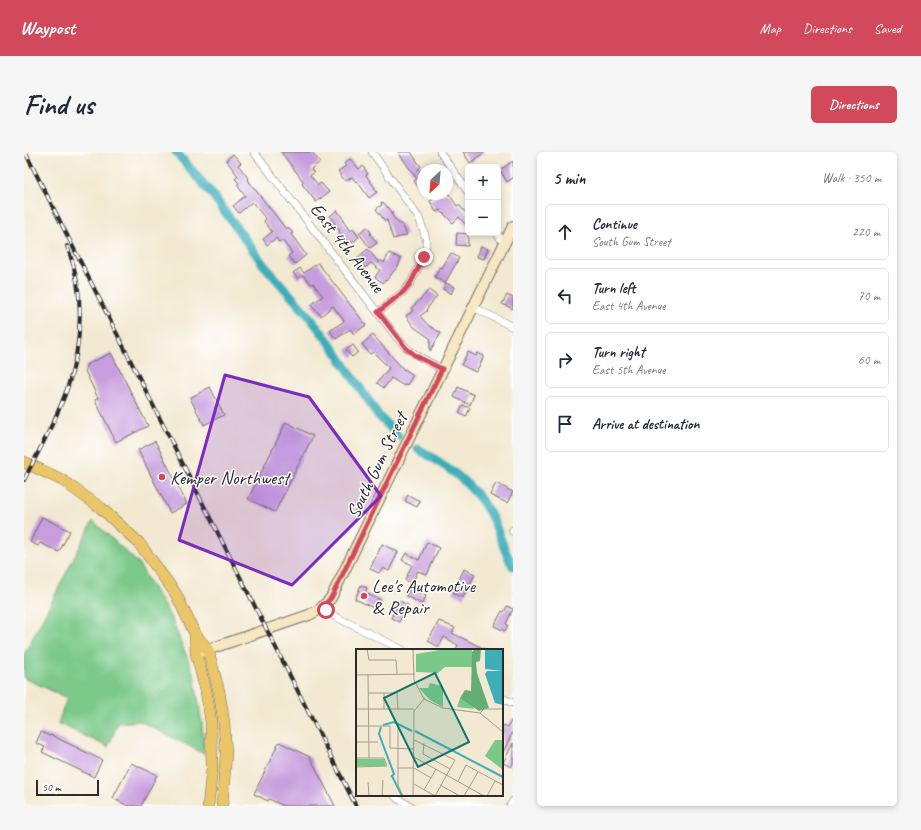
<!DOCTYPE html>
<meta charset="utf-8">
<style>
:root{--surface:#fff;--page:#f6f6f7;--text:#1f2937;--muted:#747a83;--line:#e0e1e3;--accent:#d1495b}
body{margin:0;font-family:Caveat,sans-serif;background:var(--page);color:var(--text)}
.controls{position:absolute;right:12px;top:12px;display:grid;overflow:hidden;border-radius:6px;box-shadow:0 2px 6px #0003}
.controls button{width:36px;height:36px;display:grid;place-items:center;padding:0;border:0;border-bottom:1px solid var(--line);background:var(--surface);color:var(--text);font:20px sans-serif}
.compass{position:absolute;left:393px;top:12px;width:36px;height:36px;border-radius:50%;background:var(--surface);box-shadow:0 2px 6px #0003;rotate:206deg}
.scale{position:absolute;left:12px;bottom:10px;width:63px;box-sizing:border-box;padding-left:4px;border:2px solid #2b2b2b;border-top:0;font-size:11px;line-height:14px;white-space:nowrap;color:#2b2b2b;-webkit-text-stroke:3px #fff;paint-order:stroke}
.stop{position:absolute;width:12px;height:12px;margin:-9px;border:3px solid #d1495b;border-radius:50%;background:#fff}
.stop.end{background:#d1495b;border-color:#fff;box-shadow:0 1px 4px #0008}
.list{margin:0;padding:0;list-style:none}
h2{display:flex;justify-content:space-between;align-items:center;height:52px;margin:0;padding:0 16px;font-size:17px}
h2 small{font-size:13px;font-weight:400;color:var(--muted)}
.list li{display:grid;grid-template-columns:26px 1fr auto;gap:12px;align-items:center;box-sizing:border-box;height:56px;margin:0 8px 8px;padding:0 8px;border:1px solid var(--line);border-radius:6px}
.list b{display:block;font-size:15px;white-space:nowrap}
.list p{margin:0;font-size:13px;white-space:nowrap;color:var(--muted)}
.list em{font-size:13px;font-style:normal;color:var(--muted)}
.icon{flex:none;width:22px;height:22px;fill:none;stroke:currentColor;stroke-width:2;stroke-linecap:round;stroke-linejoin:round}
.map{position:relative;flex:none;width:489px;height:654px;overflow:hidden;border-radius:6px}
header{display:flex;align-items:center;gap:24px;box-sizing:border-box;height:56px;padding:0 20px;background:var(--accent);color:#fff}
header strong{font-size:19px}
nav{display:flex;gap:22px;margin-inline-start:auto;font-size:14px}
.intro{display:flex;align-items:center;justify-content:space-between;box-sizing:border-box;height:96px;padding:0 24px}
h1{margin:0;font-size:28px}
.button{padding:10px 18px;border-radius:6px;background:var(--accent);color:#fff;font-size:14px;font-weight:700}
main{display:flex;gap:24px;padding:0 24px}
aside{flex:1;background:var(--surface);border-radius:6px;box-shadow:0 2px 6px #0003}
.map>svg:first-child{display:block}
.green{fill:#7bc989;stroke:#537a5a}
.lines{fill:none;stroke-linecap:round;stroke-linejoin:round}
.canal{stroke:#3eaeb9;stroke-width:9}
.building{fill:#c79ddd}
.street-casing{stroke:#716e65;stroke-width:8}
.secondary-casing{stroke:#716e65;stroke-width:12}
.primary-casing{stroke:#716e65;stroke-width:12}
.street{stroke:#fff;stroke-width:7}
.secondary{stroke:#f7e8c3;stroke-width:10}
.primary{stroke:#ebc669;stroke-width:11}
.rail-casing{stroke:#2b2b2b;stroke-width:4}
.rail{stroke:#fff;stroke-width:2.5;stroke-dasharray:8;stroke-linecap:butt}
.route{stroke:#d1495b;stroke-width:5}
.marked{fill:#7b2cbf;fill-opacity:0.2;stroke:#7b2cbf;stroke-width:3;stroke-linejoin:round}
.poi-dot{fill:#d1495b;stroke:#fff;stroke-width:1.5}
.labels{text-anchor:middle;stroke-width:3;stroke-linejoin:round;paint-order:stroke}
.street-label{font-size:19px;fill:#2b2b2b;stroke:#fff}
.poi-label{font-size:19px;fill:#2b2b2b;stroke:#fff;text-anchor:start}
.inset-river{fill:none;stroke:#3eaeb9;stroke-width:2}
.inset-road{fill:none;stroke:#a39d8f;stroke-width:1}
.view{fill:#0f766e;fill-opacity:0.15;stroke:#0f766e;stroke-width:2}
.inset-edge{fill:none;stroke:#2b2b2b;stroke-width:2}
</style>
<header>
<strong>Waypost</strong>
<nav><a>Map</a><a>Directions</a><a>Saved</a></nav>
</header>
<div class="intro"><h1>Find us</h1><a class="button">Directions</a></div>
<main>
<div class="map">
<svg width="489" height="654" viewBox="0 0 489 654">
<rect width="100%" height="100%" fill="#fff"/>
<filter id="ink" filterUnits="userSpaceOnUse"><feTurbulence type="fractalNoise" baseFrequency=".025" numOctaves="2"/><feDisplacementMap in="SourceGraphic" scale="8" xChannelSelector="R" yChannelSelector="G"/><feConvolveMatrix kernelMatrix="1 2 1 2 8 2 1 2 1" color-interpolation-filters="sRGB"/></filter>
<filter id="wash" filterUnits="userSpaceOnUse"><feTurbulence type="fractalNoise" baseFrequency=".012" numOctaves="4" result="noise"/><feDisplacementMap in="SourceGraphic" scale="16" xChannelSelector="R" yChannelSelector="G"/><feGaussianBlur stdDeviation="0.9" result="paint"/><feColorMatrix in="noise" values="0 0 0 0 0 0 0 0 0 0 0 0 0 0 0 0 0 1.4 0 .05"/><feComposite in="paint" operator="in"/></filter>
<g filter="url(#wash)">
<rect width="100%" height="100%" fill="#f3e9d2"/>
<path class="green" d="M 69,369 L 114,411 L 147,466 L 170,522 L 178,572 L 180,602 L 116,569 L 94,571 L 84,595 L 34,571 L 43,546 L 0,526 L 0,503 Z"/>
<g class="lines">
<path class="canal" d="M 152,0 L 188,42 L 239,112 L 284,163 L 306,191 L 354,263 L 374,284
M 394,297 C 422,313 448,331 465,360 C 475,377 478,397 489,414"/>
</g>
<g id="blocks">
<path class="building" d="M 257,0 L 288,0 L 296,10 L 287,17 L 290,21 L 286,23 L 294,33 L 297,31 L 305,40 L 292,50 L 278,32 L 280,30 L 279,29 Z
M 374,0 L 387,0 L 397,15 L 394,17 L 399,23 L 399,37 L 397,34 L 395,36 L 390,29 L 393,27 Z
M 439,0 L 461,0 L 446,11 Z
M 209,2 L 217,11 L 214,13 L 225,27 L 224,27 L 226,31 L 262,77 L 264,75 L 269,81 L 267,82 L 282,103 L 271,112 L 264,104 L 268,101 L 258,88 L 255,90 L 252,86 L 243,93 L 239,87 L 248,80 L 240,69 L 242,67 L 228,50 L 215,61 L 209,54 L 221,44 L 213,33 L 215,31 L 211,27 L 214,24 L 202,8 Z
M 326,7 L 335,17 L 339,14 L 344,22 L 342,23 L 351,36 L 350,36 L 353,40 L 345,46 L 333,29 L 332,30 L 328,25 L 321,29 L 314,19 L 322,14 L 320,12 Z
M 489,9 L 489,26 L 483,30 L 476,18 Z
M 417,42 L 425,42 L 433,54 L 435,53 L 444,63 L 444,75 L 435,65 L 429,71 L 416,58 L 412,60 L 406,49 Z
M 357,50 L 360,51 L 364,56 L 364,55 L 369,61 L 367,62 L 375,72 L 378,72 L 383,83 L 369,87 L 363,68 L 361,69 L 352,57 L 358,53 Z
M 313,58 L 320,68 L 319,69 L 326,79 L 329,77 L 335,85 L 328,91 L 327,89 L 322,92 L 315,80 L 316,79 L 306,64 Z
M 343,75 L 347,80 L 346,82 L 353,91 L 346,96 L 335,81 Z
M 433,81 L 444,82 L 444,94 L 432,93 Z
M 457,94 L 464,97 L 460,107 L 453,105 Z
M 344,97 L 355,111 L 356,108 L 360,111 L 365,101 L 377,107 L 374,114 L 362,129 L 361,128 L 359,131 L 351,125 L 356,118 L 347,111 L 341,116 L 334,105 Z
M 427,101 L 435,106 L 421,131 L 411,125 L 416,115 L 418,116 Z
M 294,111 L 342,173 L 330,182 L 326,177 L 312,187 L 306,179 L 320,169 L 309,154 L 297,164 L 293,159 L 292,159 L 287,153 L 299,144 L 289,131 L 287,132 L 279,123 L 274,127 L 269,121 L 276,116 L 280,121 Z
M 422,131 L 430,135 L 427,142 L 419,137 Z
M 405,138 L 413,144 L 402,158 L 403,159 L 396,164 L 404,173 L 417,181 L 406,199 L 406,189 L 407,187 L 390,175 L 382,164 L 389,159 L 387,157 Z
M 483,143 L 489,146 L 489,157 L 478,152 Z
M 349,183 L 380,218 L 381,217 L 389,223 L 383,233 L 381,232 L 380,234 L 367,226 L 360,236 L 353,231 L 365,216 L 349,200 L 346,202 L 338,192 Z
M 329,193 L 334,200 L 328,205 L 322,198 Z
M 444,200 L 452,204 L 453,201 L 460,204 L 452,220 L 437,213 Z
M 87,201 L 124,274 L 92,290 L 71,248 L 74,246 L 61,219 L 62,213 Z
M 186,235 L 200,263 L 180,273 L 166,246 Z
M 434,235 L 450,243 L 446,253 L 430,245 Z
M 439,253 L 446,256 L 442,265 L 435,261 Z
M 262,270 L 289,284 L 251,360 L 224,347 Z
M 131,289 L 163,352 L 146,361 L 114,298 Z
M 472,331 L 489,340 L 483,351 L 466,343 Z
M 384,343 L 396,349 L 393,355 L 381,349 Z
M 18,365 L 46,379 L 35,400 L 16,391 L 14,394 L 6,390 Z
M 403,390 L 415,396 L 403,423 L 394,419 L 388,431 L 381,428 L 388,413 L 378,408 L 382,401 L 395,408 Z
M 358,392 L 374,400 L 365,419 L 359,416 L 355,421 L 346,417 Z
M 440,417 L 451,422 L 439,446 L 429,441 Z
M 337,433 L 343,436 L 341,441 L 357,448 L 352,457 L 331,447 Z
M 386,436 L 402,444 L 398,452 L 382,444 Z
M 376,449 L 384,453 L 375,470 L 367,466 Z
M 483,454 L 489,457 L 482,472 L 484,473 L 481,479 L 470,474 L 478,459 L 480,460 Z
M 415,469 L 431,476 L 428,481 L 463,498 L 432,498 L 434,493 L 420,485 L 415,495 L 404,489 Z
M 489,565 L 489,580 L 478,602 L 478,577 L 480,573 L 484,575 Z
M 17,580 L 26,584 L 27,583 L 78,608 L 70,625 L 18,600 L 21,595 L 12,591 Z
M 255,590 L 286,605 L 311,654 L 260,654 L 245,647 L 244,649 L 230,642 Z
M 489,591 L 489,611 L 487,615 L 479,611 Z
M 107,611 L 133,623 L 117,654 L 104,654 L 89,646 Z"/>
</g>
</g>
<g filter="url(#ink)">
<use href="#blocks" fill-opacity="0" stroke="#716e65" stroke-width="1"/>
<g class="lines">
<defs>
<path id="street" d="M 230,0 L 374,187 C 386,201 401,208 418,217
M 348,0 L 395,66 L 402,86 L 402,96 L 400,105 L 386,132 L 379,140 L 354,160
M 416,0 L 444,40
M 473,81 L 480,92
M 449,155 L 489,175
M 488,379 L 489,378
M 299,454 L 306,461 L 312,465 L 379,498
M 478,546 L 489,551
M 370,643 L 374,647 L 387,654
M 486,654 L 489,649"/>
<path id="secondary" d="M 177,500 L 285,463 L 296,457 L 307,446 L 489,74"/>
<path id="primary" d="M 0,310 L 38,328 L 77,356 L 115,391 L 152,442 L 171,482 L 184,498 L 195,539 L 200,571 L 202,602 L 198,654
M 171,482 L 172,502 L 182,539 L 187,570 L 188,616 L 184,654"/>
</defs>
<use href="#street" class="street-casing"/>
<use href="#secondary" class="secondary-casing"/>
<use href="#primary" class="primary-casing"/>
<use href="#street" class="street"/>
<use href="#secondary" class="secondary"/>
<use href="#primary" class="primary"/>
<defs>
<path id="rail" d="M 1,0 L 332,654
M 0,328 C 15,298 32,269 43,237 C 59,191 61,139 43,94"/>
</defs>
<use href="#rail" class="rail-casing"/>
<use href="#rail" class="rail"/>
</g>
</g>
<g class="lines" filter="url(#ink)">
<path class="route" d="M 302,458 L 299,454 L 307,446 L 311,438 L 418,217 L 392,204 L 382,196 L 354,160 L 379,140 L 386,132 L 400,105"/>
</g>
<path class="marked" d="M 201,223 L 285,245 L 357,344 L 268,433 L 155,388 Z"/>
<g class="poi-dot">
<circle cx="138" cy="325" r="4"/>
<circle cx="340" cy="444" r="4"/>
</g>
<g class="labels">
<g class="street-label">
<text transform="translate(324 95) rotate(52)" y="7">East 4th Avenue</text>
<text transform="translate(352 313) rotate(-64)" y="7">South Gum Street</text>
</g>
<g class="poi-label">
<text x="146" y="332">Kemper Northwest</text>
<text x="348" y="440">Lee's Automotive<tspan x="348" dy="22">&amp; Repair</tspan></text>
</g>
</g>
<g transform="translate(332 497)">
<rect width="147" height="147" fill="#f3e9d2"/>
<path d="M 90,0 L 116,0 L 116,18 L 89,18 L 82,24 L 60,23 L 60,5 ZM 74,34 L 87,37 L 87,58 L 74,51 L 63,39 L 72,39 ZM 104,49 L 116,55 L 118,60 L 101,58 ZM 139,91 L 147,91 L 147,121 L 129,107 ZM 1,110 L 28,110 L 30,117 L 0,117 Z" fill="#7bc989"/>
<path d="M 119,0 L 125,0 L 124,12 L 120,13 L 121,24 L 133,59 L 123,62 L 104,49 L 109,41 L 115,42 L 116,3 Z" fill="#64ad75"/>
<path d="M 129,0 L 147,0 L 147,56 L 139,54 L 129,25 L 131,22 L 146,22 L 129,20 Z" fill="#3eaeb9"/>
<path class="inset-river" d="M 27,76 L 38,73 L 56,82M 25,78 L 23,85 L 38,125 L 35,128M 59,82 L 147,128M 36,127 L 46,147"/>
<path class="inset-road" d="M 11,0 L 13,11 L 40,11 L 41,25M 57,0 L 58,31 L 68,50 L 87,59 L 124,64 L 147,83M 0,26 L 59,25M 12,26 L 13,109M 12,44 L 41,44 L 42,60M 0,60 L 58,60M 28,60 L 28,44M 124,64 L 128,60 L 147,60M 0,77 L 34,77 L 34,99 L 58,100M 42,78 L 42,136 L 47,147M 58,91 L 99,111 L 79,147M 0,93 L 22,93M 68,94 L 67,105 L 94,120M 58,108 L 128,147M 0,109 L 28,109 L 31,117 L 0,118M 42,119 L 58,119 L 75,129M 102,132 L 110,116 L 147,136M 12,133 L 13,147M 58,135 L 79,147M 84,136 L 104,147M 68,141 L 80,120M 26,147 L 27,131M 57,147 L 58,62 L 69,49M 108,147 L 122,123M 131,147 L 139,132"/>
<path class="view" d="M 79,24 L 113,93 L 62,118 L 28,49 Z"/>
<rect width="147" height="147" class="inset-edge"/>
</g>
</svg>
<div class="controls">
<button>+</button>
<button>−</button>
</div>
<svg class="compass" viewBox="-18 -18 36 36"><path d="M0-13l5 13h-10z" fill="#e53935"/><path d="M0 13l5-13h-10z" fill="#747a83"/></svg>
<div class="scale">50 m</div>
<div class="stop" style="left:302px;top:458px"></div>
<div class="stop end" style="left:400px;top:105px"></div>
</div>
<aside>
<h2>5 min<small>Walk · 350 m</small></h2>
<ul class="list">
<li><svg class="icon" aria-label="ahead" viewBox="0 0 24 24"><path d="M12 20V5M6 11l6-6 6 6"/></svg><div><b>Continue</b><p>South Gum Street</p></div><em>220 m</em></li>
<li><svg class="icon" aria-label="left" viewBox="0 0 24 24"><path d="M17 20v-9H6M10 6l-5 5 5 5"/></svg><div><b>Turn left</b><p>East 4th Avenue</p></div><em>70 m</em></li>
<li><svg class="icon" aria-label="right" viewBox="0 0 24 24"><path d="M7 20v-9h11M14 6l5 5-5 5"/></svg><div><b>Turn right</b><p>East 5th Avenue</p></div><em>60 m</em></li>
<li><svg class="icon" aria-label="arrive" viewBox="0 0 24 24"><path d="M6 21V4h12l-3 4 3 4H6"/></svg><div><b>Arrive at destination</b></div></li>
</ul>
</aside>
</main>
